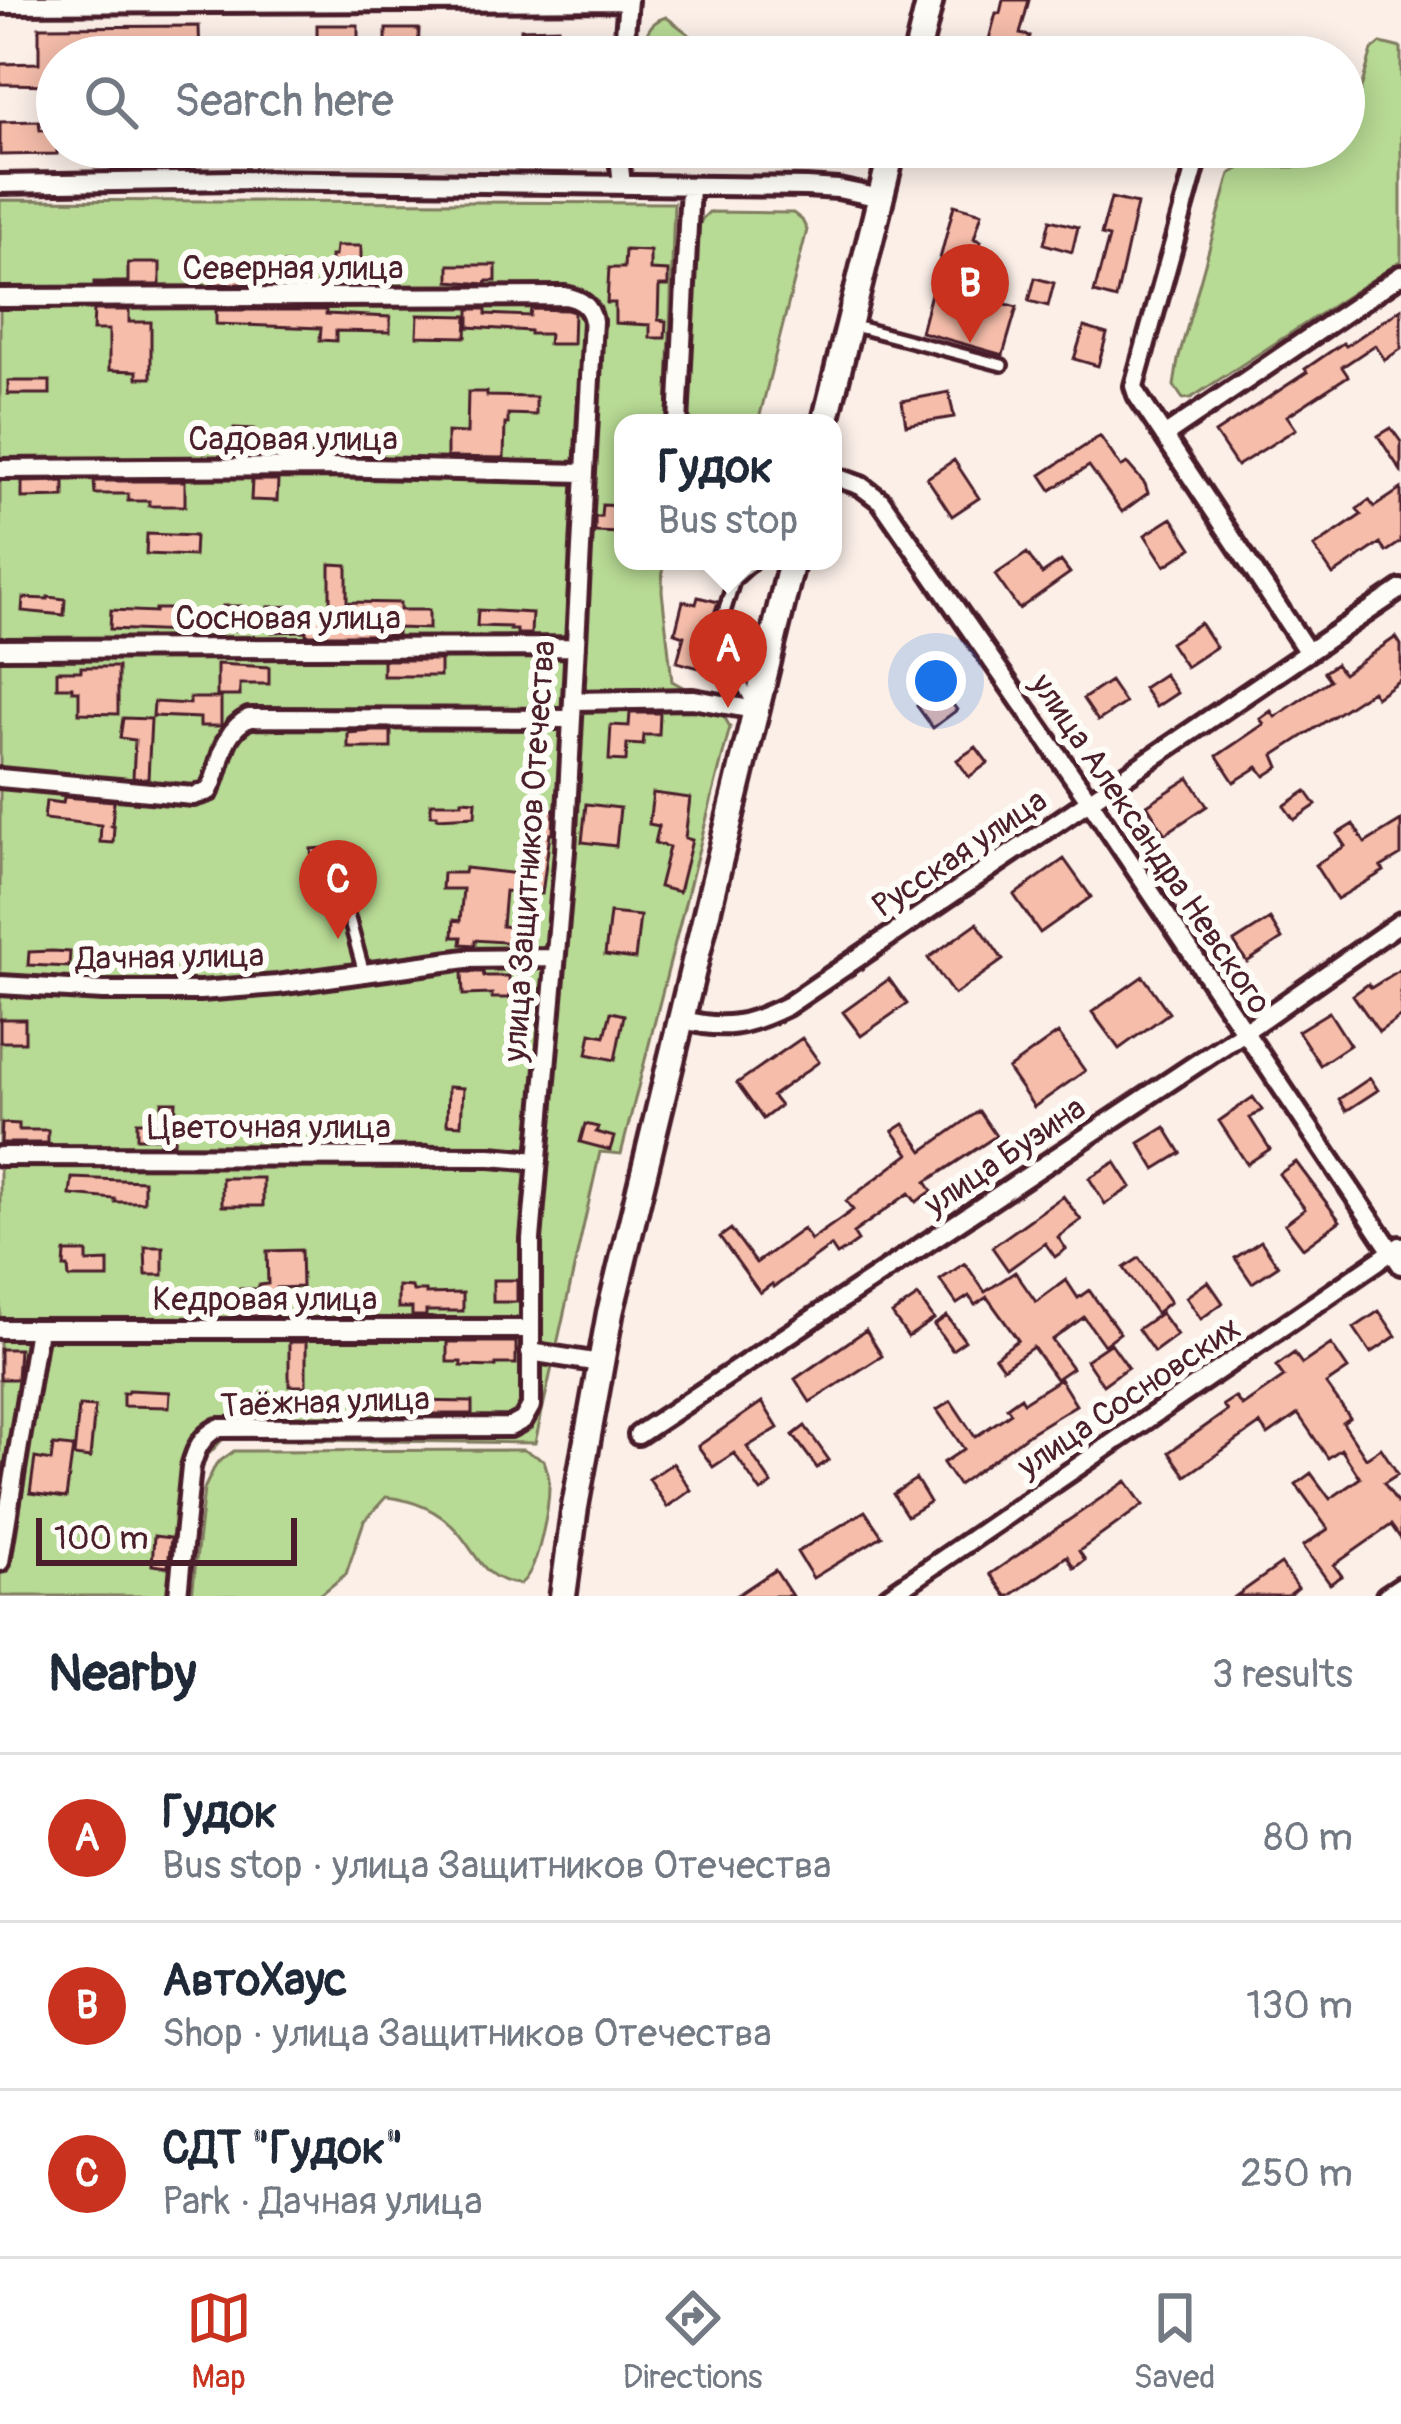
<!DOCTYPE html>
<meta charset="utf-8">
<style>
:root{--surface:#fff;--page:#f6f6f7;--text:#1f2937;--muted:#747a83;--line:#e0e1e3;--accent:#c8321e}
body{margin:0;font-family:Pangolin,sans-serif;background:var(--page);color:var(--text)}
.scale{position:absolute;left:36px;bottom:30px;width:261px;box-sizing:border-box;padding-left:12px;border:6px solid #4a1f2b;border-top:0;font-size:33px;line-height:42px;white-space:nowrap;color:#4a1f2b;-webkit-text-stroke:9px #fdfcf7;paint-order:stroke}
.you{position:absolute;left:936px;top:681px;width:42px;height:42px;margin:-30px;border:9px solid #fff;border-radius:50%;background:#1a73e8;box-shadow:0 0 0 18px #1a73e833}
.badge{display:grid;place-items:center;width:78px;height:78px;border-radius:50%;background:var(--accent);color:#fff;font-size:39px;font-weight:700}
.pin{position:absolute;translate:-50% -99px;filter:drop-shadow(0 3px 6px #0008)}
.pin::after{content:'';position:absolute;top:63px;width:42px;height:36px;background:inherit;clip-path:polygon(0 0,100% 0,50% 100%)}
.popup{position:absolute;left:614px;top:414px;width:228px;height:156px;box-sizing:border-box;display:grid;place-content:center;border-radius:24px;background:var(--surface);filter:drop-shadow(0 3px 9px #0005);font-size:39px;white-space:nowrap;color:var(--muted)}
.popup b{font-size:45px;color:var(--text)}
.popup::after{content:'';position:absolute;left:50%;top:100%;margin-left:-24px;border:24px solid transparent;border-top-color:var(--surface)}
.list{margin:0;padding:0;list-style:none}
h2{display:flex;justify-content:space-between;align-items:center;height:156px;margin:0;padding:0 48px;font-size:51px}
h2 small{font-size:39px;font-weight:400;color:var(--muted)}
.list li{display:grid;grid-template-columns:78px 1fr auto;gap:36px;align-items:center;box-sizing:border-box;height:168px;padding:0 48px;border-top:3px solid var(--line)}
.list b{display:block;font-size:45px;white-space:nowrap}
.list p{margin:0;font-size:39px;white-space:nowrap;color:var(--muted)}
.list em{font-size:39px;font-style:normal;color:var(--muted)}
.icon{flex:none;width:66px;height:66px;fill:none;stroke:currentColor;stroke-width:2;stroke-linecap:round;stroke-linejoin:round}
.map{position:relative;flex:none;width:1401px;height:1596px;overflow:hidden}
.search{position:absolute;background:var(--surface);box-shadow:0 6px 30px #0003;left:36px;right:36px;top:36px;height:132px;display:flex;align-items:center;gap:30px;box-sizing:border-box;padding:0 42px;border-radius:66px;color:var(--muted);font-size:45px}
.sheet{height:660px;background:var(--surface)}
nav{display:flex;justify-content:space-around;align-items:center;box-sizing:border-box;height:168px;border-top:3px solid var(--line);background:var(--surface);font-size:33px;color:var(--muted)}
nav a{display:grid;justify-items:center;gap:6px}
nav .on{color:var(--accent)}
.map>svg:first-child{display:block}
.green{fill:#b7da94;stroke:#807c60;stroke-width:3}
.building{fill:#f5bdaa;stroke:#4a1f2b;stroke-width:3}
.lines{fill:none;stroke-linecap:round;stroke-linejoin:round}
.lane-casing{stroke:#4a1f2b;stroke-width:18}
.street-casing{stroke:#4a1f2b;stroke-width:26}
.secondary-casing{stroke:#4a1f2b;stroke-width:33}
.lane{stroke:#fdfcf7;stroke-width:9}
.street{stroke:#fdfcf7;stroke-width:16}
.secondary{stroke:#fdfcf7;stroke-width:24}
.labels{text-anchor:middle;stroke-width:12;stroke-linejoin:round;paint-order:stroke}
.street-label{font-size:33px;fill:#4a1f2b;stroke:#fdfcf7}
</style>
<div class="map">
<svg width="1401" height="1596" viewBox="0 0 1401 1596">
<rect width="100%" height="100%" fill="#fbefe8"/>
<filter id="ink" filterUnits="userSpaceOnUse"><feTurbulence type="fractalNoise" baseFrequency=".00833" numOctaves="2"/><feDisplacementMap in="SourceGraphic" scale="24" xChannelSelector="R" yChannelSelector="G"/><feConvolveMatrix kernelMatrix="1 2 1 2 8 2 1 2 1" color-interpolation-filters="sRGB"/></filter>
<g filter="url(#ink)">
<path class="green" d="M 666,17 L 690,35 L 695,57 L 642,57 C 645,38 646,23 666,17 Z
M 1381,43 L 1401,48 L 1401,261 L 1191,398 L 1183,399 L 1174,386 L 1178,360 L 1230,174 L 1242,167 L 1305,167 L 1328,163 L 1344,147 L 1372,50 Z
M 0,200 L 674,203 L 667,423 L 623,423 L 623,561 L 663,561 L 662,591 L 672,681 L 719,707 L 730,727 L 621,1154 L 600,1152 L 535,1443 L 223,1439 L 206,1457 L 197,1477 L 183,1596 L 0,1596 Z
M 709,212 L 793,213 L 802,220 L 807,230 L 758,423 L 688,423 L 698,229 L 702,219 Z
M 523,1450 L 544,1460 C 545,1464 549,1475 549,1480 C 550,1503 539,1571 520,1584 C 482,1581 478,1554 456,1530 C 437,1509 414,1500 386,1497 L 364,1521 L 346,1574 L 319,1596 L 192,1596 L 204,1489 L 216,1464 L 234,1451 Z"/>
<path class="building" d="M 1003,0 L 1029,0 L 1020,34 L 1030,36 L 1024,57 L 1010,57 L 986,51 L 996,13 L 1000,13 Z
M 317,25 L 358,25 L 358,53 L 317,53 Z
M 199,26 L 200,57 L 57,57 L 57,85 L 0,84 L 0,64 L 39,63 L 39,27 Z
M 558,28 L 558,56 L 521,57 L 521,29 Z
M 386,29 L 419,29 L 418,55 L 386,54 Z
M 39,121 L 40,130 L 57,129 L 57,154 L 0,155 L 0,122 Z
M 1111,198 L 1137,204 L 1116,299 L 1094,293 L 1109,237 L 1101,235 Z
M 954,205 L 982,213 L 974,239 L 981,241 L 976,258 L 970,255 L 959,291 L 1017,307 L 1003,355 L 921,332 Z
M 1050,220 L 1078,227 L 1072,252 L 1044,244 Z
M 336,246 L 361,246 L 361,270 L 388,271 L 388,284 L 331,284 L 331,256 L 335,256 Z
M 625,250 L 650,251 L 650,270 L 668,271 L 668,286 L 659,286 L 658,320 L 666,321 L 665,338 L 650,338 L 650,325 L 615,323 L 615,303 L 607,303 L 609,268 L 624,268 Z
M 128,263 L 160,263 L 160,285 L 94,285 L 94,282 L 128,282 Z
M 273,264 L 289,264 L 289,284 L 211,284 L 212,268 L 272,268 Z
M 449,265 L 496,265 L 496,281 L 487,281 L 486,284 L 449,281 Z
M 1035,278 L 1054,283 L 1048,306 L 1029,301 Z
M 469,309 L 486,309 L 486,314 L 530,316 L 531,309 L 567,310 L 574,312 L 573,344 L 548,344 L 549,334 L 530,334 L 530,331 L 469,327 Z
M 1401,309 L 1401,349 L 1385,360 L 1375,345 L 1342,367 L 1348,376 L 1287,416 L 1296,429 L 1237,466 L 1215,433 L 1307,372 L 1305,369 L 1343,343 L 1346,346 Z
M 94,310 L 129,310 L 129,322 L 151,322 L 151,378 L 137,378 L 137,371 L 109,370 L 109,330 L 93,330 Z
M 216,310 L 326,310 L 326,314 L 390,317 L 390,332 L 336,331 L 336,341 L 320,340 L 321,328 L 216,324 Z
M 418,315 L 467,316 L 466,337 L 417,336 Z
M 1084,327 L 1107,334 L 1098,366 L 1074,359 Z
M 8,381 L 50,381 L 50,394 L 8,394 Z
M 468,392 L 487,392 L 487,396 L 536,397 L 536,415 L 508,414 L 508,424 L 505,424 L 504,458 L 447,457 L 447,432 L 467,433 Z
M 949,392 L 954,417 L 906,425 L 902,401 Z
M 234,428 L 254,429 L 253,451 L 230,450 L 231,432 L 234,432 Z
M 1391,428 L 1401,442 L 1401,471 L 1378,436 Z
M 366,431 L 384,431 L 382,456 L 334,454 L 334,438 L 366,439 Z
M 1100,436 L 1121,467 L 1127,463 L 1145,484 L 1148,493 L 1122,512 L 1089,466 L 1051,490 L 1041,475 Z
M 954,460 L 979,498 L 952,516 L 927,478 Z
M 252,480 L 278,480 L 277,501 L 251,500 Z
M 64,481 L 64,497 L 22,498 L 22,482 Z
M 94,481 L 185,481 L 185,506 L 149,506 L 149,501 L 128,501 L 128,494 L 95,494 Z
M 1401,489 L 1401,542 L 1386,552 L 1380,543 L 1333,575 L 1314,547 L 1361,515 L 1357,509 L 1369,500 L 1374,507 Z
M 602,505 L 623,506 L 623,533 L 595,532 L 595,517 L 601,517 Z
M 1172,518 L 1192,548 L 1165,566 L 1145,535 Z
M 147,534 L 195,536 L 194,556 L 146,554 Z
M 1027,553 L 1042,574 L 1061,561 L 1070,573 L 1019,609 L 995,575 Z
M 330,564 L 347,565 L 347,602 L 400,603 L 400,610 L 429,610 L 429,629 L 397,628 L 397,635 L 306,635 L 306,631 L 272,632 L 268,607 L 297,606 L 297,611 L 330,611 Z
M 48,597 L 65,599 L 64,615 L 22,611 L 23,598 L 48,599 Z
M 698,597 L 718,602 L 709,629 L 710,641 L 703,669 L 677,662 L 684,636 L 675,633 L 683,601 L 696,604 Z
M 223,606 L 242,606 L 242,630 L 223,630 Z
M 155,609 L 179,609 L 179,632 L 110,629 L 111,610 L 155,612 Z
M 478,610 L 532,613 L 531,634 L 517,634 L 517,630 L 510,630 L 510,627 L 477,626 Z
M 1200,623 L 1216,647 L 1186,667 L 1170,643 Z
M 1396,637 L 1401,645 L 1401,679 L 1376,697 L 1372,691 L 1274,755 L 1279,767 L 1265,776 L 1258,767 L 1234,782 L 1217,756 L 1264,724 L 1260,719 L 1271,711 L 1275,717 L 1330,680 L 1324,672 L 1336,664 L 1343,674 Z
M 383,660 L 440,660 L 440,676 L 383,676 Z
M 217,664 L 269,667 L 269,684 L 240,684 L 240,696 L 217,696 Z
M 81,667 L 118,667 L 118,714 L 79,713 L 79,691 L 72,691 L 72,687 L 57,687 L 57,671 L 81,671 Z
M 1164,674 L 1177,693 L 1156,707 L 1143,688 Z
M 1110,681 L 1125,703 L 1098,721 L 1083,699 Z
M 941,688 L 957,710 L 933,728 L 917,706 Z
M 190,698 L 221,698 L 221,726 L 200,726 L 200,718 L 153,716 L 154,702 L 190,704 Z
M 630,713 L 660,713 L 659,735 L 644,735 L 643,745 L 627,744 L 626,761 L 609,760 L 611,725 L 629,726 Z
M 123,718 L 151,719 L 148,779 L 133,778 L 135,740 L 120,738 Z
M 373,731 L 391,731 L 391,748 L 348,748 L 348,733 Z
M 976,747 L 988,763 L 969,777 L 957,760 Z
M 1189,778 L 1207,806 L 1165,834 L 1147,805 Z
M 1306,791 L 1316,805 L 1294,820 L 1284,806 Z
M 653,793 L 690,798 L 685,838 L 692,840 L 679,892 L 659,887 L 669,847 L 655,843 L 659,826 L 649,824 Z
M 64,797 L 114,801 L 112,826 L 109,825 L 114,826 L 113,843 L 100,842 L 101,825 L 44,819 L 46,801 L 63,803 Z
M 462,800 L 476,801 L 475,816 L 437,818 L 437,815 L 431,815 L 431,803 L 462,803 Z
M 586,804 L 620,808 L 616,846 L 582,842 Z
M 532,806 L 554,809 L 553,834 L 550,834 L 542,894 L 505,891 L 502,926 L 518,927 L 517,943 L 475,940 L 475,945 L 461,944 L 462,937 L 453,937 L 454,920 L 460,921 L 463,889 L 442,889 L 443,873 L 464,873 L 465,868 L 519,874 Z
M 1401,821 L 1401,855 L 1381,867 L 1384,871 L 1337,899 L 1315,865 L 1345,846 L 1337,834 L 1353,824 L 1365,843 Z
M 341,847 L 343,878 L 361,875 L 363,890 L 355,891 L 356,899 L 316,907 L 311,849 Z
M 1064,859 L 1091,897 L 1040,933 L 1014,895 Z
M 610,913 L 640,916 L 635,959 L 605,955 Z
M 1270,919 L 1282,939 L 1247,962 L 1234,942 Z
M 977,923 L 1003,960 L 954,995 L 928,958 Z
M 52,951 L 70,952 L 69,967 L 28,965 L 29,952 Z
M 1401,969 L 1401,1016 L 1379,1032 L 1353,995 L 1368,984 L 1371,988 Z
M 462,972 L 483,972 L 484,976 L 509,976 L 510,998 L 492,998 L 492,994 L 463,995 Z
M 1143,976 L 1169,1013 L 1119,1049 L 1092,1012 Z
M 889,979 L 907,1004 L 861,1036 L 843,1012 Z
M 611,1012 L 624,1015 L 615,1060 L 587,1054 L 591,1033 L 605,1036 Z
M 1329,1012 L 1350,1045 L 1320,1065 L 1298,1031 Z
M 0,1019 L 25,1019 L 25,1042 L 0,1042 Z
M 1058,1033 L 1085,1071 L 1034,1107 L 1008,1069 Z
M 802,1038 L 819,1062 L 772,1096 L 780,1106 L 763,1119 L 737,1083 Z
M 1370,1078 L 1378,1090 L 1346,1111 L 1339,1099 Z
M 448,1087 L 463,1088 L 461,1125 L 447,1124 Z
M 1253,1097 L 1262,1110 L 1250,1118 L 1270,1149 L 1247,1164 L 1219,1121 Z
M 162,1102 L 176,1102 L 174,1143 L 160,1143 L 160,1138 L 137,1138 L 137,1122 L 161,1122 Z
M 979,1111 L 996,1136 L 926,1182 L 932,1191 L 916,1202 L 909,1193 L 853,1233 L 858,1241 L 847,1249 L 837,1255 L 831,1246 L 774,1287 L 772,1284 L 760,1293 L 720,1237 L 731,1229 L 756,1263 L 803,1229 L 811,1240 L 853,1210 L 846,1201 L 909,1154 L 893,1131 L 904,1124 L 923,1151 Z
M 2,1123 L 19,1124 L 19,1130 L 48,1130 L 48,1143 L 1,1143 Z
M 585,1124 L 598,1127 L 596,1132 L 614,1137 L 610,1150 L 580,1142 Z
M 1165,1127 L 1181,1153 L 1155,1169 L 1139,1143 Z
M 1115,1162 L 1131,1187 L 1105,1204 L 1089,1178 Z
M 1296,1162 L 1340,1221 L 1303,1248 L 1285,1224 L 1305,1209 L 1279,1174 Z
M 72,1178 L 144,1181 L 144,1202 L 115,1202 L 115,1199 L 70,1195 Z
M 222,1178 L 263,1178 L 263,1206 L 222,1206 Z
M 1063,1196 L 1081,1220 L 1058,1237 L 1066,1249 L 1055,1257 L 1045,1243 L 1008,1270 L 992,1247 Z
M 1261,1241 L 1278,1266 L 1252,1283 L 1235,1258 Z
M 145,1247 L 163,1247 L 163,1275 L 146,1275 Z
M 301,1250 L 302,1287 L 276,1288 L 277,1316 L 234,1316 L 234,1302 L 238,1302 L 238,1289 L 259,1289 L 259,1285 L 268,1284 L 267,1251 Z
M 65,1252 L 87,1252 L 87,1262 L 108,1261 L 108,1278 L 69,1278 L 68,1267 L 64,1267 Z
M 1139,1258 L 1170,1302 L 1156,1313 L 1124,1268 Z
M 965,1263 L 985,1292 L 1015,1272 L 1036,1302 L 1066,1280 L 1078,1298 L 1089,1290 L 1120,1333 L 1104,1345 L 1084,1317 L 1052,1340 L 1072,1368 L 1056,1379 L 1033,1347 L 1003,1368 L 995,1357 L 1018,1340 L 987,1297 L 975,1305 L 969,1296 L 957,1304 L 940,1280 Z
M 493,1280 L 517,1280 L 517,1302 L 493,1302 Z
M 1208,1281 L 1223,1303 L 1201,1319 L 1186,1297 Z
M 398,1286 L 412,1287 L 413,1291 L 426,1291 L 426,1294 L 463,1293 L 463,1311 L 426,1311 L 426,1316 L 412,1316 L 412,1308 L 398,1308 Z
M 918,1296 L 934,1319 L 908,1337 L 892,1314 Z
M 1379,1311 L 1396,1336 L 1371,1353 L 1354,1328 Z
M 1161,1313 L 1177,1335 L 1154,1352 L 1138,1329 Z
M 947,1316 L 965,1341 L 952,1350 L 934,1325 Z
M 866,1330 L 882,1356 L 810,1402 L 795,1379 Z
M 289,1342 L 306,1342 L 306,1386 L 289,1386 Z
M 447,1342 L 516,1342 L 516,1364 L 496,1364 L 496,1367 L 461,1366 L 461,1362 L 447,1362 Z
M 1111,1343 L 1128,1367 L 1103,1385 L 1086,1360 Z
M 1331,1344 L 1348,1369 L 1326,1384 L 1350,1418 L 1343,1423 L 1366,1458 L 1381,1448 L 1398,1474 L 1384,1483 L 1401,1508 L 1401,1539 L 1391,1525 L 1334,1565 L 1342,1576 L 1330,1584 L 1303,1546 L 1328,1529 L 1296,1484 L 1311,1473 L 1330,1499 L 1360,1478 L 1341,1449 L 1328,1458 L 1298,1414 L 1268,1435 L 1260,1424 L 1186,1476 L 1169,1452 L 1227,1411 L 1223,1405 L 1235,1397 L 1242,1406 L 1284,1377 L 1276,1366 L 1294,1353 L 1302,1364 Z
M 0,1349 L 19,1349 L 17,1379 L 0,1379 Z
M 1060,1379 L 1076,1405 L 1030,1433 L 958,1485 L 943,1463 L 964,1449 L 937,1410 L 951,1401 L 975,1437 L 1011,1413 L 1007,1407 L 1021,1397 L 1024,1402 Z
M 128,1390 L 170,1392 L 169,1407 L 123,1406 L 123,1393 L 127,1393 Z
M 409,1401 L 472,1402 L 472,1414 L 408,1414 Z
M 762,1402 L 778,1428 L 747,1447 L 772,1484 L 761,1492 L 734,1453 L 713,1467 L 698,1446 Z
M 79,1406 L 95,1407 L 90,1458 L 74,1456 Z
M 805,1426 L 829,1460 L 817,1468 L 793,1435 Z
M 53,1445 L 73,1447 L 66,1498 L 30,1493 L 35,1458 L 51,1461 Z
M 673,1463 L 691,1490 L 667,1507 L 649,1479 Z
M 916,1479 L 930,1502 L 907,1516 L 893,1494 Z
M 1126,1481 L 1143,1505 L 1079,1551 L 1085,1560 L 1074,1568 L 1067,1556 L 1010,1596 L 1006,1596 L 990,1574 Z
M 865,1511 L 882,1536 L 813,1578 L 797,1552 Z
M 154,1536 L 171,1538 L 168,1567 L 152,1565 Z
M 1281,1564 L 1298,1588 L 1288,1596 L 1236,1596 Z
M 775,1570 L 792,1596 L 736,1596 Z"/>
<g class="lines">
<defs>
<path id="lane" d="M 854,326 L 1002,365
M 752,704 L 719,638 L 718,632 L 734,580 L 755,561
M 347,911 L 364,973"/>
<path id="street" d="M 0,4 L 628,1
M 623,57 L 628,0
M 618,147 L 622,185
M 1200,149 L 1134,386 L 1137,395 L 1307,651
M 0,184 L 235,180 L 806,187 L 838,189 L 881,198
M 0,298 L 565,296 C 580,299 590,305 593,321 L 565,851 L 531,1239 L 531,1406 L 523,1420 L 510,1427 L 218,1428 C 201,1437 196,1449 191,1467 L 178,1596
M 678,423 L 690,186
M 1164,436 L 1401,275
M 0,469 L 326,467 L 585,473
M 833,476 L 861,486 L 881,501 L 1089,800 L 1401,1265
M 0,649 L 576,647
M 574,701 L 693,699 L 755,710
M 0,778 L 193,796 L 209,791 C 223,765 219,733 249,718 L 572,719
M 0,985 L 103,991 L 200,991 L 277,985 L 466,959 L 555,958
M 680,1019 C 724,1031 746,1026 787,1006 L 1401,589
M 0,1156 L 490,1157 L 538,1161
M 0,1329 L 530,1329
M 530,1352 L 600,1363
M 638,1435 L 1244,1032 L 1401,922
M 0,1562 L 38,1329
M 889,1596 L 1400,1246
M 1386,1596 L 1401,1586"/>
<path id="secondary" d="M 916,57 L 930,0
M 825,423 L 893,147
M 563,1596 L 575,1507 L 610,1313 L 792,561"/>
</defs>
<use href="#lane" class="lane-casing"/>
<use href="#street" class="street-casing"/>
<use href="#secondary" class="secondary-casing"/>
<use href="#lane" class="lane"/>
<use href="#street" class="street"/>
<use href="#secondary" class="secondary"/>
</g>
</g>
<g class="labels">
<g class="street-label">
<text x="293" y="279">Северная улица</text>
<text x="293" y="450">Садовая улица</text>
<text x="288" y="629">Сосновая улица</text>
<text transform="translate(1152 843) rotate(56)" y="12">улица Александра Невского</text>
<text transform="translate(528 851) rotate(-86)" y="12">улица Защитников Отечества</text>
<text transform="translate(959 852) rotate(-34)" y="12">Русская улица</text>
<text transform="translate(170 956) rotate(-1)" y="12">Дачная улица</text>
<text x="269" y="1138">Цветочная улица</text>
<text transform="translate(1004 1155) rotate(-34)" y="12">улица Бузина</text>
<text x="265" y="1310">Кедровая улица</text>
<text transform="translate(1128 1396) rotate(-34)" y="12">улица Сосновских</text>
<text transform="translate(325 1401) rotate(-2)" y="12">Таёжная улица</text>
</g>
</g>
</svg>
<div class="scale">100 m</div>
<div class="you"></div>
<div class="pin badge" style="left:728px;top:708px">A</div>
<div class="popup"><b>Гудок</b>Bus stop</div>
<div class="pin badge" style="left:970px;top:343px">B</div>
<div class="pin badge" style="left:338px;top:939px">C</div>
<div class="search"><svg class="icon" aria-label="search" viewBox="0 0 24 24"><circle cx="10" cy="10" r="6"/><path d="M15 15l6 6"/></svg>Search here</div>
</div>
<section class="sheet">
<h2>Nearby<small>3 results</small></h2>
<ul class="list">
<li><span class="badge">A</span><div><b>Гудок</b><p>Bus stop · улица Защитников Отечества</p></div><em>80 m</em></li>
<li><span class="badge">B</span><div><b>АвтоХаус</b><p>Shop · улица Защитников Отечества</p></div><em>130 m</em></li>
<li><span class="badge">C</span><div><b>СДТ &quot;Гудок&quot;</b><p>Park · Дачная улица</p></div><em>250 m</em></li>
</ul>
</section>
<nav>
<a class="on"><svg class="icon" aria-label="map" viewBox="0 0 24 24"><path d="M3 6l6-2 6 2 6-2v14l-6 2-6-2-6 2zM9 4v14M15 6v14"/></svg>Map</a>
<a><svg class="icon" aria-label="directions" viewBox="0 0 24 24"><path d="M12 3l9 9-9 9-9-9zM9 14v-3h6M13 9l2 2-2 2"/></svg>Directions</a>
<a><svg class="icon" aria-label="saved" viewBox="0 0 24 24"><path d="M7 4h10v16l-5-4-5 4z"/></svg>Saved</a>
</nav>
